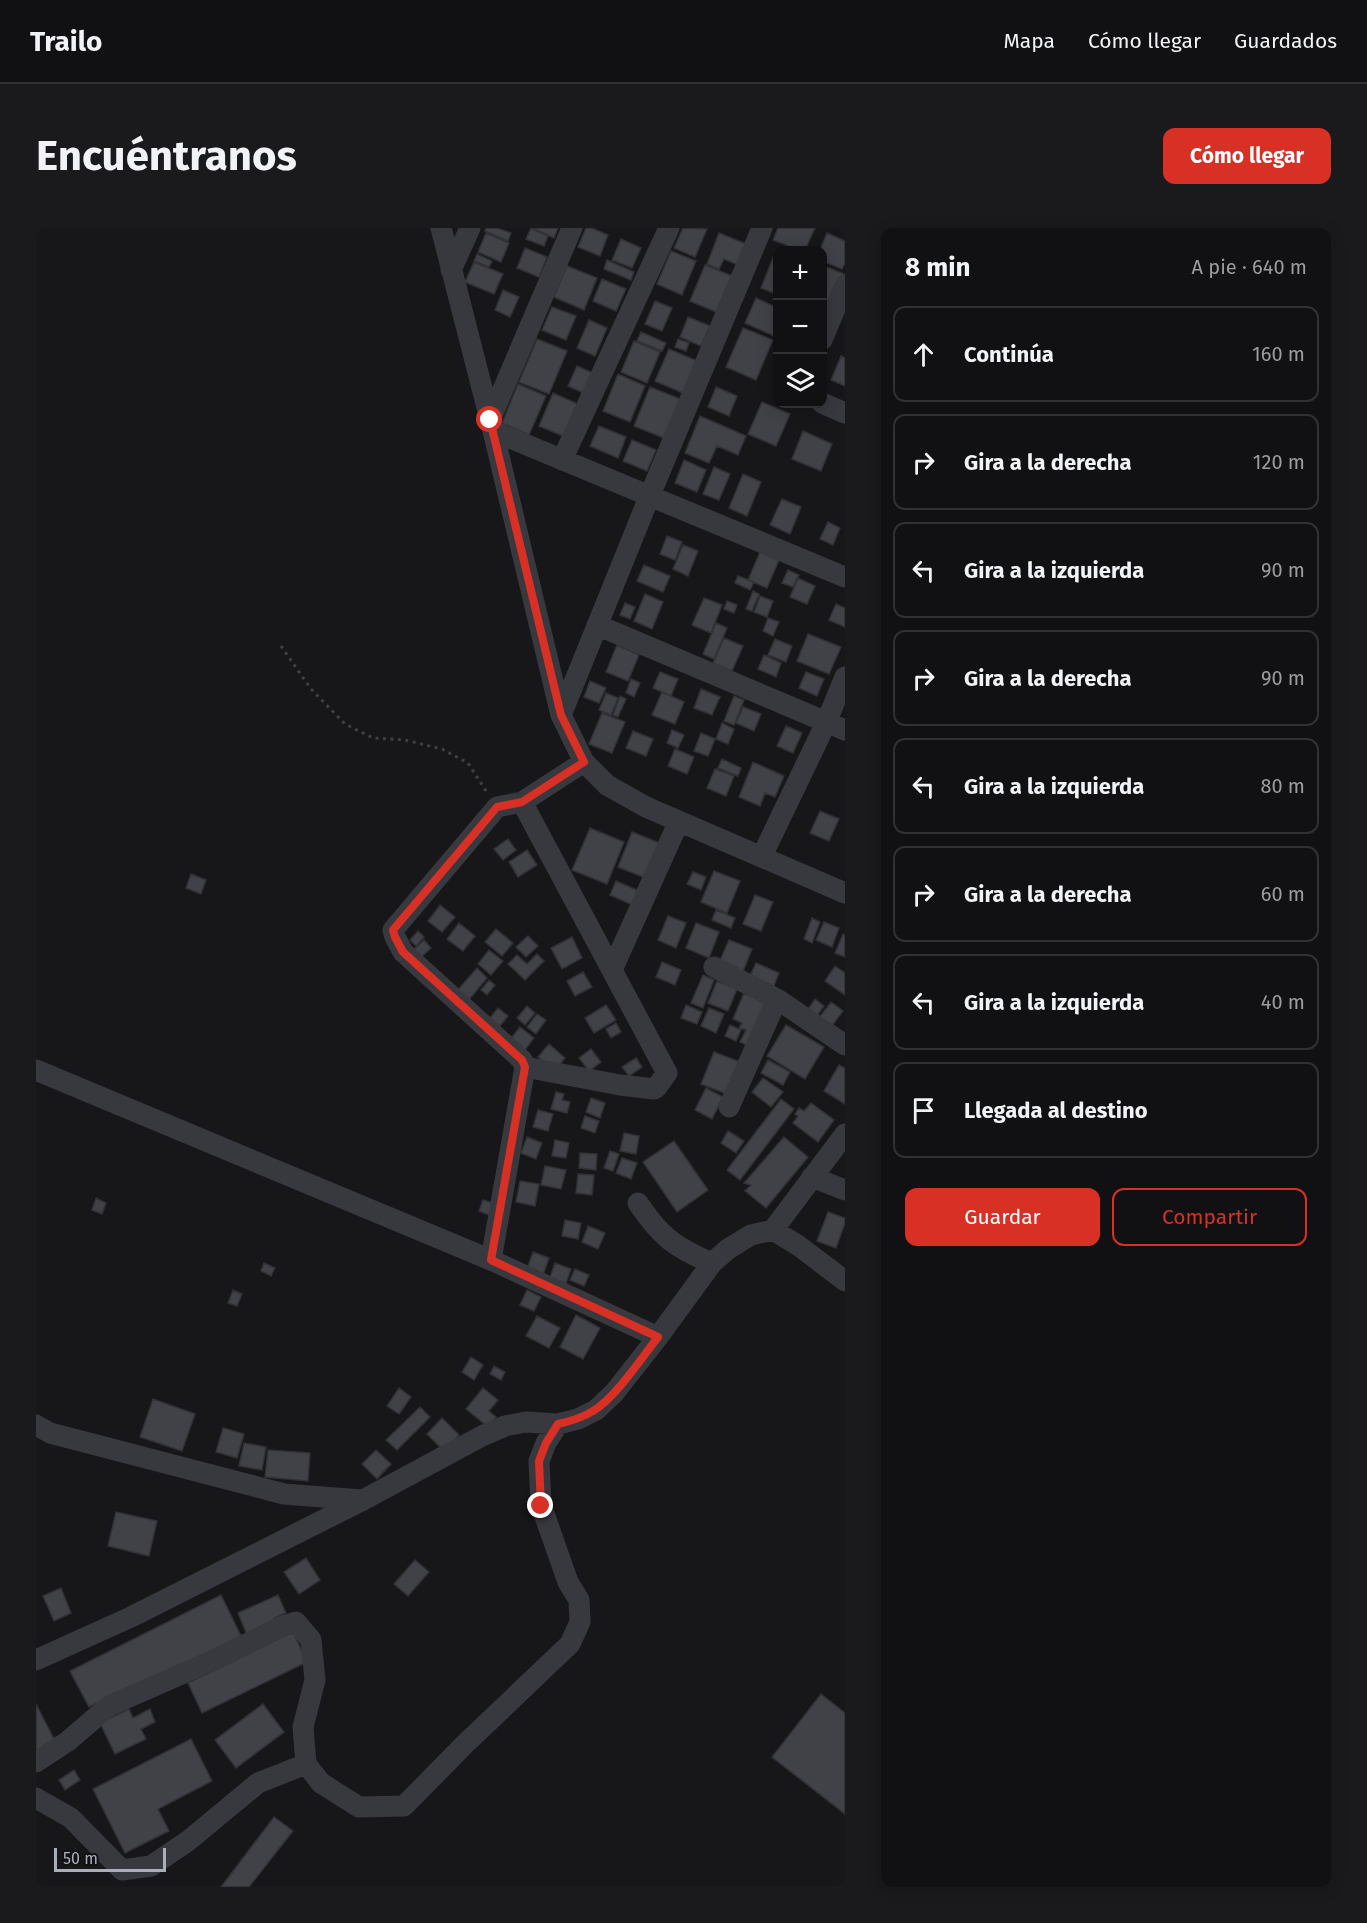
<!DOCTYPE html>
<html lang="es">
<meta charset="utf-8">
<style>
:root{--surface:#111114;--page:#1a1a1d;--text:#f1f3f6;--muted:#9c9da0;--line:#303134;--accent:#d93025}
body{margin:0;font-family:"Fira Sans",sans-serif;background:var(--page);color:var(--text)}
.controls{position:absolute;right:18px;top:18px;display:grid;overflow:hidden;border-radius:12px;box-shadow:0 3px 15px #0003}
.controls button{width:54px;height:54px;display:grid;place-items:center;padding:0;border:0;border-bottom:2px solid var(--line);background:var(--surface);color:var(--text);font:30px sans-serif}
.scale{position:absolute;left:18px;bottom:15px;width:112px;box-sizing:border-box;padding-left:6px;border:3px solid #a9aeba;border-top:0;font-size:16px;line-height:21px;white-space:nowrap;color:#a9aeba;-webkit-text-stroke:4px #121215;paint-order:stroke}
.stop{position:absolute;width:18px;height:18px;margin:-14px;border:4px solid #d93025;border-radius:50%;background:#fff}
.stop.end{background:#d93025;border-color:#fff;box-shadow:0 2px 6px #0008}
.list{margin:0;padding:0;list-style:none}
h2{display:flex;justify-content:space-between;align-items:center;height:78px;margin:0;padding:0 24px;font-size:26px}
h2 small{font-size:20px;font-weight:400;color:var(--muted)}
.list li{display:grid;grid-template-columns:39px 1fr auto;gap:18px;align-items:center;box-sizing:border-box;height:96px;margin:0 12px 12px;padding:0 12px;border:2px solid var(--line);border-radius:12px}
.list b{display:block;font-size:22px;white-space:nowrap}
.list em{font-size:20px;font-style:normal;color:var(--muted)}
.actions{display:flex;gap:12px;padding:18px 24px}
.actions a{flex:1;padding:14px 0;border:2px solid var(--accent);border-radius:12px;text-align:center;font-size:21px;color:var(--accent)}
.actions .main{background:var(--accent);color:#fff}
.icon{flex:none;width:33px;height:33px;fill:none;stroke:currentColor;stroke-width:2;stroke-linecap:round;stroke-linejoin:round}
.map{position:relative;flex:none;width:809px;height:1659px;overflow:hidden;border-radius:12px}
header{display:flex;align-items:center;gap:36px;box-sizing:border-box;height:84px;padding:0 30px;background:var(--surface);border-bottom:2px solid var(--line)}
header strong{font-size:28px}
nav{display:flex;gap:33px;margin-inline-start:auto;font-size:21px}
.intro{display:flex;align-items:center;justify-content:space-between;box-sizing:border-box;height:144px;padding:0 36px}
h1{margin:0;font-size:42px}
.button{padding:15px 27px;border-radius:12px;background:var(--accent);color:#fff;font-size:21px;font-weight:700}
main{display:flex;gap:36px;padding:0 36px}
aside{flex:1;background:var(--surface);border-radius:12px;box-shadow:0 3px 15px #0003}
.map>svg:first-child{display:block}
.building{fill:#414247;stroke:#313136;stroke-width:1.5}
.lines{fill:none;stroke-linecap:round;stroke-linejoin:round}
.path{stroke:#3e4046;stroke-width:3;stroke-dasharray:3 4.5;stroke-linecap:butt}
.minor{stroke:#38393f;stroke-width:21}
.route{stroke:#d93025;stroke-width:8}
</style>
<header>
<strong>Trailo</strong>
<nav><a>Mapa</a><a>Cómo llegar</a><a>Guardados</a></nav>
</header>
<div class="intro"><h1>Encuéntranos</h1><a class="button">Cómo llegar</a></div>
<main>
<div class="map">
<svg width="809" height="1659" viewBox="0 0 809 1659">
<rect width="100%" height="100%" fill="#17171a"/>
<path class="building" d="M 450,0 L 461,0 L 475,5 L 472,13 L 449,3 Z
M 495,0 L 512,8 L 508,18 L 490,11 Z
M 496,0 L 522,0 L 518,10 Z
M 550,0 L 556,0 L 572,7 L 564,28 L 542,19 Z
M 647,0 L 671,1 L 659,29 L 638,20 Z
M 742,0 L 779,0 L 769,22 L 763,22 L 737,12 Z
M 450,5 L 473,15 L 465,34 L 442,24 Z
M 683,5 L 710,16 L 702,37 L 688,31 L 683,41 L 671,36 Z
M 791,5 L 809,13 L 809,35 L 806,41 L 786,33 L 786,22 L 784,22 Z
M 585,11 L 605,20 L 596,40 L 576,32 Z
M 489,20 L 511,29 L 503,49 L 481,40 Z
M 635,23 L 660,33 L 646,67 L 621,56 Z
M 441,26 L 456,33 L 453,39 L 438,33 Z
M 738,27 L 742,29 L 742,67 L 725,60 Z
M 571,32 L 598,44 L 595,52 L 568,41 Z
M 438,34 L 467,46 L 458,66 L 429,54 Z
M 669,37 L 696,48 L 680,84 L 654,73 Z
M 786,37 L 808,46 L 790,88 L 786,87 Z
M 531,38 L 561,50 L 548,82 L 518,69 Z
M 566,51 L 590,61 L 580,83 L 557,73 Z
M 467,62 L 483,69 L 474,89 L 459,82 Z
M 720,70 L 742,80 L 742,100 L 738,108 L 709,95 Z
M 619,73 L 636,80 L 626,103 L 609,96 Z
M 516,79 L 540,88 L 530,112 L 506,102 Z
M 652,89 L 674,98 L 665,118 L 644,109 Z
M 553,92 L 571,100 L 559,128 L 541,120 Z
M 707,100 L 737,112 L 720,152 L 690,139 Z
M 605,104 L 630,115 L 626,123 L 601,113 Z
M 501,111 L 531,123 L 513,166 L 483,154 Z
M 642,111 L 653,115 L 650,123 L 639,119 Z
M 598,113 L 624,124 L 611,155 L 585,144 Z
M 633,121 L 661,133 L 647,165 L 619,153 Z
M 805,128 L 809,130 L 809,158 L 795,152 Z
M 541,138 L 559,146 L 550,166 L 532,158 Z
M 582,146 L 609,158 L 594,194 L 567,183 Z
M 482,156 L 510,168 L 493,207 L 466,195 Z
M 614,159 L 644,171 L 628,210 L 598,198 Z
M 680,159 L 701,168 L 693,188 L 672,179 Z
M 517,165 L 546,178 L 532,210 L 503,198 Z
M 726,174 L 754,186 L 740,218 L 712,206 Z
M 664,188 L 710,208 L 702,227 L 681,218 L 673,235 L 649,225 Z
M 563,198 L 590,209 L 582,230 L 554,218 Z
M 767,203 L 796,216 L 785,243 L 756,231 Z
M 596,212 L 620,222 L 611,243 L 587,233 Z
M 648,232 L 670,242 L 661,264 L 639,255 Z
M 678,239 L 694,246 L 683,272 L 667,266 Z
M 707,246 L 725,254 L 711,288 L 693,280 Z
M 746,271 L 765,279 L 754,306 L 734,297 Z
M 792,294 L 804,300 L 797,317 L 784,311 Z
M 631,308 L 646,314 L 639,332 L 624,326 Z
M 647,317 L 662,323 L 652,348 L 637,341 Z
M 724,324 L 743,332 L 731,360 L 712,352 Z
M 608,337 L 634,348 L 627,364 L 601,353 Z
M 752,342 L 763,347 L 757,359 L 746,355 Z
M 702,348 L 718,354 L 714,362 L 699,355 Z
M 762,350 L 779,358 L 771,376 L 754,369 Z
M 717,363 L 723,366 L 716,383 L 710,381 Z
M 609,366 L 627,374 L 616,401 L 598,393 Z
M 724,368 L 737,373 L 731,389 L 718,384 Z
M 668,370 L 686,377 L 675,405 L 656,397 Z
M 691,373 L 701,377 L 698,385 L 688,381 Z
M 589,375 L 599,379 L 594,391 L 584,387 Z
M 800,376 L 809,380 L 809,399 L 793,392 Z
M 732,390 L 743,394 L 737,408 L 727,403 Z
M 680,395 L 691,400 L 678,431 L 667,426 Z
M 772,406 L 805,419 L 793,446 L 761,433 Z
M 688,410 L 707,418 L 696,443 L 677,435 Z
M 739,411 L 756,418 L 750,434 L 732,427 Z
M 581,417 L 603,427 L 592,453 L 570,444 Z
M 728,427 L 745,435 L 740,449 L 722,441 Z
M 624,444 L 642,451 L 635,468 L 617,460 Z
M 770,444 L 788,451 L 781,468 L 763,460 Z
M 595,451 L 604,455 L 598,469 L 590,465 Z
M 554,453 L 570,460 L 563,475 L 548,469 Z
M 665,461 L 684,469 L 676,487 L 658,480 Z
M 626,464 L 648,474 L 639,496 L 616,487 Z
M 570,465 L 582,470 L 575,487 L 563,482 Z
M 584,468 L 590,471 L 582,489 L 577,487 Z
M 698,468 L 708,472 L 698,497 L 688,493 Z
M 707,479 L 725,486 L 718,503 L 700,495 Z
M 566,485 L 589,494 L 576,525 L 553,516 Z
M 686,495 L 698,501 L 692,516 L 680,511 Z
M 750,498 L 766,505 L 757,525 L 741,518 Z
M 636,502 L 648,507 L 642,520 L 631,515 Z
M 597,503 L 617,511 L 610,528 L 590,520 Z
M 665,505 L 679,511 L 672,528 L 658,523 Z
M 639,521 L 658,529 L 651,546 L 632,538 Z
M 686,531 L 705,540 L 702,548 L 682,540 Z
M 717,534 L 748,548 L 739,569 L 729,565 L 724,578 L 703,569 Z
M 679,541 L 698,548 L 690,568 L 671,560 Z
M 784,583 L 803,591 L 793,613 L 774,605 Z
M 554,600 L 588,614 L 571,656 L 536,642 Z
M 596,604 L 626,616 L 612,651 L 582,639 Z
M 472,611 L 480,622 L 467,632 L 458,621 Z
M 491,622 L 501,637 L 482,649 L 473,634 Z
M 678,643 L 704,653 L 691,685 L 665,674 Z
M 657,644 L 670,649 L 665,662 L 651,656 Z
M 155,646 L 170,652 L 165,666 L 150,660 Z
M 580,653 L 603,663 L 597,677 L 574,667 Z
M 719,667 L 737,674 L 725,703 L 707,696 Z
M 404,677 L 419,689 L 406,704 L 392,693 Z
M 680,682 L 699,690 L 695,700 L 676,692 Z
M 632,688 L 650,695 L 640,720 L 622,712 Z
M 776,690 L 784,694 L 776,715 L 768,711 Z
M 788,694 L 803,700 L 796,719 L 780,712 Z
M 423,695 L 439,708 L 427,723 L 411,711 Z
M 660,695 L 683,704 L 673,730 L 650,720 Z
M 460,701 L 477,715 L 466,728 L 449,714 Z
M 382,703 L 388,709 L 380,718 L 374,712 Z
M 807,706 L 809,707 L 809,729 L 799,725 Z
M 492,708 L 502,718 L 490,729 L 480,719 Z
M 536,709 L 546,730 L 526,741 L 515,720 Z
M 388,712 L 395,720 L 381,733 L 374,725 Z
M 693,712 L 716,721 L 706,746 L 682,737 Z
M 453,722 L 467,733 L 455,747 L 442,736 Z
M 501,726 L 508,733 L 489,752 L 472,736 L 481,727 L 491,736 Z
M 626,734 L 645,742 L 639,757 L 620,749 Z
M 720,735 L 743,745 L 737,760 L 713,750 Z
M 799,738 L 809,745 L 809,767 L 789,753 Z
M 441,740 L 451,750 L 431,774 L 420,764 Z
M 547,744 L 556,759 L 539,768 L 531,753 Z
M 667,747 L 678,752 L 667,780 L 655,775 Z
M 453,752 L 459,757 L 451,767 L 445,762 Z
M 681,753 L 701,761 L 692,783 L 672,775 Z
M 708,765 L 736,777 L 717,820 L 704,814 L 710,802 L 703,800 L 706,795 L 697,791 Z
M 779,771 L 788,778 L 777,793 L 768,787 Z
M 795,774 L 807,783 L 795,799 L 783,790 Z
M 570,777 L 580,792 L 558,805 L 549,790 Z
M 650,777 L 666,784 L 661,796 L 645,790 Z
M 491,778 L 499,785 L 489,797 L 481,790 Z
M 462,780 L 472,788 L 460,803 L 450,795 Z
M 673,780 L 688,786 L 680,805 L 665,798 Z
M 501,786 L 510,792 L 500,806 L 491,799 Z
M 580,795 L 585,804 L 575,810 L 570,801 Z
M 694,797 L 705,802 L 700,813 L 689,808 Z
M 750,797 L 788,819 L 769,851 L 731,828 Z
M 484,799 L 498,810 L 486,826 L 472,814 Z
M 513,816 L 529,830 L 519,843 L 502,829 Z
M 555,821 L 565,834 L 553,843 L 543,830 Z
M 678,824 L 704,834 L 691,866 L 665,856 Z
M 600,830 L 606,839 L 593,848 L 586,839 Z
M 732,832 L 754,844 L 747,857 L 725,845 Z
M 803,837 L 809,840 L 809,876 L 788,863 Z
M 727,850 L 747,864 L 735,879 L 716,864 Z
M 670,860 L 687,869 L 676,891 L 659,882 Z
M 520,864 L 528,866 L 526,872 L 534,874 L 531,885 L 515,881 Z
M 555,870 L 569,875 L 564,890 L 550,884 Z
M 745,871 L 758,881 L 704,952 L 691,942 Z
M 775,875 L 798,892 L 782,914 L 757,895 L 762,888 L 759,886 L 763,880 L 768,883 Z
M 502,882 L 517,886 L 512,903 L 497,899 Z
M 549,888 L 563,893 L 559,905 L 545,900 Z
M 692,903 L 708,913 L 700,925 L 685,915 Z
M 588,905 L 603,908 L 600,926 L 584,923 Z
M 491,909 L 506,915 L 500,931 L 485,925 Z
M 748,909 L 772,929 L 730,980 L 709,963 L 715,957 L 708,955 Z
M 519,912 L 533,915 L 530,930 L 516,928 Z
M 638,913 L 672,962 L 641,984 L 607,934 Z
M 574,923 L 583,926 L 577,943 L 568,940 Z
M 544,925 L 561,926 L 560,942 L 543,940 Z
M 586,930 L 601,935 L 595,951 L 580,945 Z
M 509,938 L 530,942 L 525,961 L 505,957 Z
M 542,946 L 558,947 L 556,967 L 540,965 Z
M 484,953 L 503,956 L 499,978 L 480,974 Z
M 60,970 L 70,975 L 66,986 L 56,982 Z
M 447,972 L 457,975 L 453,987 L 443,983 Z
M 792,984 L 809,990 L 809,995 L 800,1020 L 781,1013 Z
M 529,992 L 545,995 L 542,1011 L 526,1008 Z
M 552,998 L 569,1005 L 562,1021 L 546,1014 Z
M 497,1024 L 513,1030 L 507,1047 L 491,1041 Z
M 228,1035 L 239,1040 L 235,1048 L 225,1043 Z
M 519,1035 L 535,1041 L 528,1061 L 512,1055 Z
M 539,1041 L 553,1047 L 548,1058 L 534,1052 Z
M 197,1062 L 206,1066 L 201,1078 L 192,1075 Z
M 491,1062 L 505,1069 L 498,1083 L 484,1077 Z
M 540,1087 L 564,1100 L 547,1131 L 524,1119 Z
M 501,1088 L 524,1100 L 513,1120 L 490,1108 Z
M 435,1129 L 447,1137 L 438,1152 L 426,1144 Z
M 458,1138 L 469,1144 L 465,1152 L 454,1146 Z
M 363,1160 L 375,1169 L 363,1186 L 351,1178 Z
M 447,1160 L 462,1172 L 453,1183 L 460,1189 L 452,1199 L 430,1181 Z
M 117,1171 L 159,1186 L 146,1223 L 104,1209 Z
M 384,1179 L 394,1189 L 361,1222 L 350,1212 Z
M 406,1190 L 423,1207 L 408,1223 L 391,1206 Z
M 187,1200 L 208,1206 L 201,1230 L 180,1224 Z
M 208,1215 L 230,1219 L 226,1242 L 203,1238 Z
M 232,1222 L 274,1225 L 272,1253 L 229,1249 Z
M 340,1222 L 355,1236 L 341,1251 L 326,1236 Z
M 80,1284 L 121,1293 L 113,1328 L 72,1318 Z
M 270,1330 L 284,1352 L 263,1366 L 248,1344 Z
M 379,1332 L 393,1344 L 372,1368 L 358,1356 Z
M 25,1360 L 35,1385 L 18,1393 L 7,1368 Z
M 185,1367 L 206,1410 L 53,1479 L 34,1443 Z
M 242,1367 L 250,1385 L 238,1390 L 237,1396 L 211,1407 L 202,1385 Z
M 257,1404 L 271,1434 L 166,1485 L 152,1455 Z
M 785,1466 L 809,1485 L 809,1586 L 736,1529 Z
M 0,1476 L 19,1513 L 0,1523 Z
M 227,1476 L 248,1504 L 200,1540 L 179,1512 Z
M 93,1481 L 97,1490 L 114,1481 L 119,1494 L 105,1501 L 110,1511 L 79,1526 L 64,1495 Z
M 155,1511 L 176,1553 L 122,1581 L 133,1603 L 89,1625 L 57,1561 Z
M 38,1542 L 44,1552 L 29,1562 L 23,1552 Z
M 238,1589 L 257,1603 L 213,1659 L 185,1659 Z"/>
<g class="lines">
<path class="path" d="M 245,418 L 275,461 L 309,496 L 337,510 L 369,512 L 406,521 L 432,535 L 452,566"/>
<path class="minor" d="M 405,0 L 457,203 L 525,487 L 548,534 L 571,557 L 610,579 L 809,665
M 415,42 L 434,0
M 786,112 L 809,57
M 786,175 L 809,185
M 454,192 L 536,0
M 457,203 L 809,349
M 526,232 L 633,0
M 561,397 L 809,502
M 525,487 L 614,267 L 726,0
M 548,534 L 486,574 L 461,579 L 357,702 L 359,709 L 367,724 L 486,832 L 489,839 L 455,1032 L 622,1109
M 486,574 L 631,845 L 620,860 L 618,861 L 584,857 L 489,839
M 726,628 L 790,495 L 809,449
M 678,739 L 741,771 L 809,817
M 576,742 L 643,593
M 0,842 L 455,1032
M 693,879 L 741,771
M 776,949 L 809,962
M 602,975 C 624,1008 639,1020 676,1035
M 737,1002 L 763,1018 L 809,1053
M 0,1197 L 14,1205 L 248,1266 L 325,1272
M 0,1432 L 95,1389 L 327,1272 L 446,1208 L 469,1198 L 490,1194 L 522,1196 L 542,1191 L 560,1182 L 578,1165 L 622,1109 L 676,1035 L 692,1021 L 715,1007 L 737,1002 L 809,906
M 0,1534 L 32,1513 L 73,1478 L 182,1430 L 245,1399 L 260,1394 L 275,1412 L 279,1452 L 267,1499 L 270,1536 L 285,1555 L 323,1579 L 368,1578 L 429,1516 L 534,1416 L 544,1394 L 543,1372 L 532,1354 L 505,1277 L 503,1233 L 510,1215 L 522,1196
M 0,1570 L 35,1590 L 86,1642 L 115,1638 L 152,1613 L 222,1555 L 270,1536"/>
</g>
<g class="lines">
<path class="route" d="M 454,192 L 525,487 L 548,534 L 486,574 L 461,579 L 357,702 L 359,709 L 367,724 L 486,832 L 489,839 L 455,1032 L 622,1109 C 605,1131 579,1170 557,1183 C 546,1190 535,1193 522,1196 L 510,1215 L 503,1233 L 505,1278"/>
</g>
</svg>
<div class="controls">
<button>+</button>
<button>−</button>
<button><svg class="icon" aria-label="layers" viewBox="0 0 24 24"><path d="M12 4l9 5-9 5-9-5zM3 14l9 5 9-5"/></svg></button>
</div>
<div class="scale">50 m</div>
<div class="stop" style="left:454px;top:192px"></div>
<div class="stop end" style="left:505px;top:1278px"></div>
</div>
<aside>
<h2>8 min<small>A pie · 640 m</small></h2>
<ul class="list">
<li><svg class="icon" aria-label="ahead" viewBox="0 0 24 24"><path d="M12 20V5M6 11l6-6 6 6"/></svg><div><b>Continúa</b></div><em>160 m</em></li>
<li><svg class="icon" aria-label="right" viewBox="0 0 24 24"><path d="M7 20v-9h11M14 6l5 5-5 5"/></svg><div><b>Gira a la derecha</b></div><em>120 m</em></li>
<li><svg class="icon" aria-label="left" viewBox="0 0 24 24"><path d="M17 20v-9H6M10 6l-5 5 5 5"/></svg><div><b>Gira a la izquierda</b></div><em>90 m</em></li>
<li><svg class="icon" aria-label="right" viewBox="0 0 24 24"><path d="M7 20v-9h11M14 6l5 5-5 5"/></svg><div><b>Gira a la derecha</b></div><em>90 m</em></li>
<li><svg class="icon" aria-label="left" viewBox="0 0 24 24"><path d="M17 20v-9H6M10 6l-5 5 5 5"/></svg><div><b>Gira a la izquierda</b></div><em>80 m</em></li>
<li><svg class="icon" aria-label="right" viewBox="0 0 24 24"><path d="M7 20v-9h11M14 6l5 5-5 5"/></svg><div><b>Gira a la derecha</b></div><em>60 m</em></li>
<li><svg class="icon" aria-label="left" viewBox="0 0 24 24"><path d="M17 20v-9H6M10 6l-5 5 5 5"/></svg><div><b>Gira a la izquierda</b></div><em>40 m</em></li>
<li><svg class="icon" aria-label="arrive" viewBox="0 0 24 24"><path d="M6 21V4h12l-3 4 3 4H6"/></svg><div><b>Llegada al destino</b></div></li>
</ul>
<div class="actions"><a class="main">Guardar</a><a>Compartir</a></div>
</aside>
</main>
